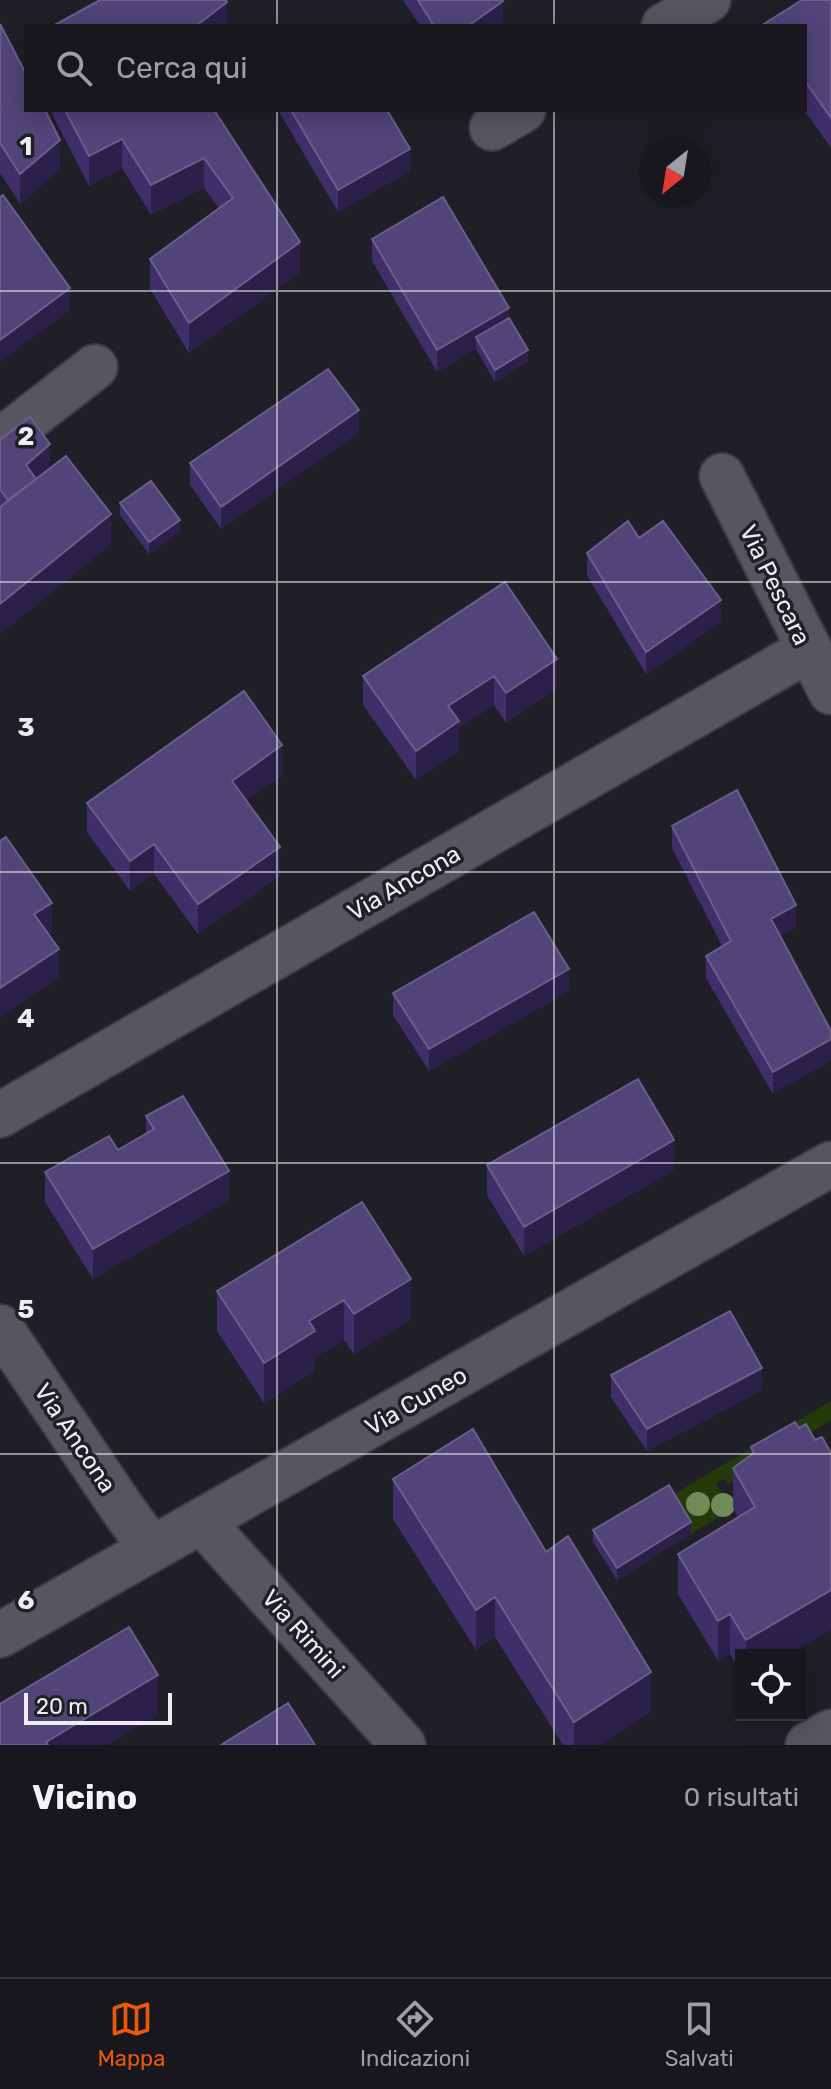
<!DOCTYPE html>
<html lang="it">
<style>
:root{--surface:#17171d;--page:#202026;--text:#f1f3f6;--muted:#9e9fa4;--line:#36363b;--accent:#ea580c}
body{margin:0;font-family:Rubik,sans-serif;background:var(--page);color:var(--text)}
.controls{position:absolute;right:24px;bottom:24px;display:grid;overflow:hidden;border-radius:0px;box-shadow:0 4px 20px #0003}
.controls button{width:72px;height:72px;display:grid;place-items:center;padding:0;border:0;border-bottom:2px solid var(--line);background:var(--surface);color:var(--text);font:40px sans-serif}
.compass{position:absolute;left:639px;top:136px;width:72px;height:72px;border-radius:50%;background:var(--surface);box-shadow:0 4px 20px #0003;rotate:210deg}
.scale{position:absolute;left:24px;bottom:20px;width:148px;box-sizing:border-box;padding-left:8px;border:4px solid #ececf1;border-top:0;font-size:22px;line-height:28px;white-space:nowrap;color:#ececf1;-webkit-text-stroke:6px #1f1f27;paint-order:stroke}
.list{margin:0;padding:0;list-style:none}
h2{display:flex;justify-content:space-between;align-items:center;height:104px;margin:0;padding:0 32px;font-size:34px}
h2 small{font-size:26px;font-weight:400;color:var(--muted)}
.icon{flex:none;width:44px;height:44px;fill:none;stroke:currentColor;stroke-width:2;stroke-linecap:round;stroke-linejoin:round}
.map{position:relative;flex:none;width:831px;height:1745px;overflow:hidden}
.search{position:absolute;background:var(--surface);box-shadow:0 4px 20px #0003;left:24px;right:24px;top:24px;height:88px;display:flex;align-items:center;gap:20px;box-sizing:border-box;padding:0 28px;border-radius:0px;color:var(--muted);font-size:30px}
.sheet{height:232px;background:var(--surface)}
nav{display:flex;justify-content:space-around;align-items:center;box-sizing:border-box;height:112px;border-top:2px solid var(--line);background:var(--surface);font-size:22px;color:var(--muted)}
nav a{display:grid;justify-items:center;gap:4px}
nav .on{color:var(--accent)}
.map>svg:first-child{display:block}
.green{fill:#253a09}
.lines{fill:none;stroke-linecap:round;stroke-linejoin:round}
.minor-casing{stroke:#3b3b41;stroke-width:48}
.minor{stroke:#575660;stroke-width:44}
.tree{fill:#708b58}
.wall{fill:#3e2f6b}
.shaded-wall{fill:#2a204a}
.building{fill:#514479;stroke:#695e8c;stroke-width:2}
.grid{fill:none;stroke:#ececf1;stroke-width:2;stroke-opacity:0.55}
.labels{text-anchor:middle;stroke-width:7;stroke-linejoin:round;paint-order:stroke}
.street-label{font-size:24px;fill:#ececf1;stroke:#1f1f27}
.grid-label{font-size:26px;text-anchor:middle;font-weight:bold;fill:#ececf1;stroke:#1f1f27;stroke-width:7;stroke-linejoin:round;paint-order:stroke}
</style>
<div class="map">
<svg width="831" height="1745" viewBox="0 0 831 1745">
<rect width="100%" height="100%" fill="#1f1f27"/>
<path class="green" d="M 831,1401 L 831,1420 L 728,1484 L 725,1479 L 716,1483 L 730,1510 L 691,1534 L 669,1497 Z"/>
<g class="lines">
<defs>
<path id="minor" d="M 664,26 L 708,0
M 492,128 L 523,110
M 0,441 L 95,367
M 722,476 L 831,692
M 0,1115 L 808,650
M 0,1327 L 124,1511 L 152,1549
M 202,1522 L 403,1745
M 0,1635 L 831,1164
M 808,1745 L 831,1732"/>
</defs>
<use href="#minor" class="minor-casing"/>
<use href="#minor" class="minor"/>
</g>
<g class="tree">
<circle cx="698" cy="1504" r="12"/>
<circle cx="723" cy="1505" r="12"/>
</g>
<path class="wall" d="M 403,0 L 502,0 L 503,23 L 499,26 L 420,26 Z
M 831,0 L 831,148 L 804,110 L 805,26 L 764,26 L 764,24 Z
M 0,24 L 60,169 L 20,204 L 0,173 Z
M 50,110 L 214,110 L 300,272 L 189,353 L 150,289 L 150,259 L 219,208 L 204,188 L 151,215 L 122,168 L 89,186 Z
M 278,110 L 387,110 L 410,171 L 338,212 Z
M 372,239 L 509,318 L 528,362 L 495,382 L 476,349 L 437,372 L 372,261 Z
M 359,432 L 221,529 L 190,485 L 190,463 Z
M 0,440 L 50,466 L 36,478 L 111,544 L 0,634 Z
M 120,503 L 180,532 L 149,554 L 120,515 Z
M 639,538 L 721,622 L 646,674 L 587,575 L 587,553 Z
M 505,582 L 557,689 L 506,723 L 494,705 L 459,728 L 459,751 L 416,780 L 363,705 L 363,676 Z
M 282,775 L 246,800 L 280,876 L 198,934 L 154,874 L 130,891 L 87,832 L 87,803 Z
M 672,826 L 796,927 L 780,936 L 773,1094 L 706,978 L 706,956 L 722,946 L 672,848 Z
M 569,991 L 429,1071 L 393,1015 L 393,993 Z
M 146,1116 L 229,1200 L 93,1279 L 45,1202 L 45,1172 L 118,1150 L 146,1134 Z
M 487,1165 L 674,1170 L 524,1256 L 487,1195 Z
M 362,1202 L 411,1319 L 354,1354 L 344,1340 L 315,1357 L 315,1371 L 264,1403 L 217,1331 L 217,1291 Z
M 611,1375 L 762,1390 L 647,1451 L 611,1397 Z
M 799,1428 L 815,1440 L 788,1655 L 741,1655 L 741,1672 L 730,1654 L 718,1661 L 678,1594 L 678,1554 L 738,1518 L 733,1507 L 733,1468 L 751,1455 L 751,1447 Z
M 393,1479 L 546,1552 L 651,1712 L 599,1745 L 563,1745 L 495,1637 L 476,1650 L 393,1519 Z
M 593,1530 L 691,1534 L 617,1580 L 593,1542 Z"/>
<path class="shaded-wall" d="M 503,1 L 503,23 L 499,26 L 468,26 Z
M 227,2 L 227,26 L 196,26 Z
M 122,139 L 122,168 L 89,186 L 89,156 Z
M 60,140 L 60,169 L 20,204 L 20,174 Z
M 410,149 L 410,171 L 338,212 L 338,190 Z
M 204,158 L 204,188 L 151,215 L 151,185 Z
M 300,242 L 300,272 L 189,353 L 189,323 Z
M 70,288 L 70,310 L 0,362 L 0,340 Z
M 509,308 L 509,330 L 476,337 L 476,349 L 437,372 L 437,350 Z
M 528,350 L 528,362 L 495,382 L 495,370 Z
M 359,410 L 359,432 L 221,529 L 221,507 Z
M 50,444 L 50,466 L 26,487 L 26,465 Z
M 111,514 L 111,544 L 0,634 L 0,604 Z
M 180,520 L 180,532 L 149,554 L 149,542 Z
M 721,600 L 721,622 L 646,674 L 646,652 Z
M 557,659 L 557,689 L 506,723 L 506,693 Z
M 494,676 L 494,705 L 459,728 L 459,751 L 416,780 L 416,751 L 448,706 Z
M 282,745 L 282,775 L 232,810 L 232,781 Z
M 154,844 L 154,874 L 130,891 L 130,861 Z
M 280,847 L 280,876 L 198,934 L 198,904 Z
M 52,903 L 52,932 L 34,944 L 34,914 Z
M 796,905 L 796,927 L 771,941 L 771,919 Z
M 59,949 L 59,978 L 0,1018 L 0,988 Z
M 569,969 L 569,991 L 429,1071 L 429,1049 Z
M 831,1039 L 831,1061 L 773,1094 L 773,1072 Z
M 674,1140 L 674,1170 L 524,1256 L 524,1227 Z
M 229,1171 L 229,1200 L 93,1279 L 93,1249 Z
M 411,1279 L 411,1319 L 354,1354 L 354,1314 Z
M 344,1300 L 344,1340 L 315,1357 L 315,1371 L 264,1403 L 264,1363 L 309,1321 Z
M 762,1368 L 762,1390 L 647,1451 L 647,1429 Z
M 691,1522 L 691,1534 L 617,1580 L 617,1568 Z
M 831,1590 L 831,1630 L 788,1655 L 746,1655 L 746,1640 Z
M 495,1597 L 495,1637 L 476,1650 L 476,1610 Z
M 730,1614 L 730,1654 L 718,1661 L 718,1621 Z
M 651,1672 L 651,1712 L 599,1745 L 574,1745 L 574,1722 Z
M 158,1675 L 158,1715 L 107,1745 L 46,1745 L 46,1742 Z"/>
<path class="building" d="M 100,0 L 226,0 L 227,2 L 196,26 L 53,26 Z
M 418,0 L 502,0 L 503,1 L 468,26 L 434,26 Z
M 802,0 L 831,0 L 831,118 L 805,81 L 805,26 L 766,26 L 764,24 Z
M 0,24 L 26,74 L 26,110 L 45,110 L 60,140 L 20,174 L 0,143 Z
M 65,110 L 214,110 L 300,242 L 189,323 L 150,259 L 233,198 L 204,158 L 151,185 L 122,139 L 89,156 Z
M 291,110 L 387,110 L 410,149 L 338,190 Z
M 3,195 L 70,288 L 0,340 L 0,197 Z
M 443,197 L 509,308 L 437,350 L 372,239 Z
M 509,318 L 528,350 L 495,370 L 476,337 Z
M 328,369 L 359,410 L 221,507 L 190,463 Z
M 30,417 L 50,444 L 26,465 L 36,479 L 8,500 L 0,489 L 0,440 Z
M 66,456 L 111,514 L 0,604 L 0,507 Z
M 151,481 L 180,520 L 149,542 L 120,503 Z
M 628,521 L 639,538 L 663,521 L 721,600 L 646,652 L 587,553 Z
M 505,582 L 557,659 L 506,693 L 494,676 L 448,706 L 459,721 L 416,751 L 363,676 Z
M 244,691 L 282,745 L 232,781 L 280,847 L 198,904 L 154,844 L 130,861 L 87,803 Z
M 737,790 L 796,905 L 771,919 L 831,1031 L 831,1039 L 773,1072 L 706,956 L 731,941 L 672,826 Z
M 6,837 L 52,903 L 34,914 L 59,949 L 0,988 L 0,841 Z
M 534,912 L 569,969 L 429,1049 L 393,993 Z
M 638,1079 L 674,1140 L 524,1227 L 487,1165 Z
M 183,1096 L 229,1171 L 93,1249 L 45,1172 L 109,1136 L 118,1150 L 154,1129 L 146,1116 Z
M 362,1202 L 411,1279 L 354,1314 L 344,1300 L 309,1321 L 315,1331 L 264,1363 L 217,1291 Z
M 730,1311 L 762,1368 L 647,1429 L 611,1375 Z
M 795,1422 L 799,1428 L 806,1424 L 815,1440 L 822,1437 L 831,1453 L 831,1590 L 746,1640 L 730,1614 L 718,1621 L 678,1554 L 755,1507 L 733,1468 L 754,1453 L 751,1447 Z
M 473,1429 L 546,1552 L 568,1536 L 651,1672 L 574,1722 L 495,1597 L 476,1610 L 393,1479 Z
M 669,1485 L 691,1522 L 617,1568 L 593,1530 Z
M 129,1627 L 158,1675 L 46,1742 L 48,1745 L 0,1745 L 0,1704 Z
M 288,1703 L 315,1745 L 221,1745 Z"/>
<path class="grid" d="M 277,0 L 277,26M 554,0 L 554,26M 277,110 L 277,1745M 554,110 L 554,1745M 0,291 L 831,291M 0,582 L 831,582M 0,872 L 831,872M 0,1163 L 831,1163M 0,1454 L 831,1454"/>
<g class="labels">
<g class="street-label">
<text transform="translate(775 585) rotate(64)" y="8">Via Pescara</text>
<text transform="translate(404 883) rotate(-30)" y="8">Via Ancona</text>
<text transform="translate(416 1401) rotate(-30)" y="8">Via Cuneo</text>
<text transform="translate(75 1438) rotate(56)" y="8">Via Ancona</text>
<text transform="translate(303 1634) rotate(48)" y="8">Via Rimini</text>
</g>
</g>
<g class="grid-label">
<text x="26" y="155">1</text>
<text x="26" y="445">2</text>
<text x="26" y="736">3</text>
<text x="26" y="1027">4</text>
<text x="26" y="1318">5</text>
<text x="26" y="1609">6</text>
</g>
</svg>
<div class="controls">
<button><svg class="icon" aria-label="locate" viewBox="0 0 24 24"><circle cx="12" cy="12" r="6"/><path d="M12 2v4M12 18v4M2 12h4M18 12h4"/></svg></button>
</div>
<svg class="compass" viewBox="-18 -18 36 36"><path d="M0-13l5 13h-10z" fill="#e53935"/><path d="M0 13l5-13h-10z" fill="#9e9fa4"/></svg>
<div class="scale">20 m</div>
<div class="search"><svg class="icon" aria-label="search" viewBox="0 0 24 24"><circle cx="10" cy="10" r="6"/><path d="M15 15l6 6"/></svg>Cerca qui</div>
</div>
<section class="sheet">
<h2>Vicino<small>0 risultati</small></h2>
<ul class="list">
</ul>
</section>
<nav>
<a class="on"><svg class="icon" aria-label="map" viewBox="0 0 24 24"><path d="M3 6l6-2 6 2 6-2v14l-6 2-6-2-6 2zM9 4v14M15 6v14"/></svg>Mappa</a>
<a><svg class="icon" aria-label="directions" viewBox="0 0 24 24"><path d="M12 3l9 9-9 9-9-9zM9 14v-3h6M13 9l2 2-2 2"/></svg>Indicazioni</a>
<a><svg class="icon" aria-label="saved" viewBox="0 0 24 24"><path d="M7 4h10v16l-5-4-5 4z"/></svg>Salvati</a>
</nav>
